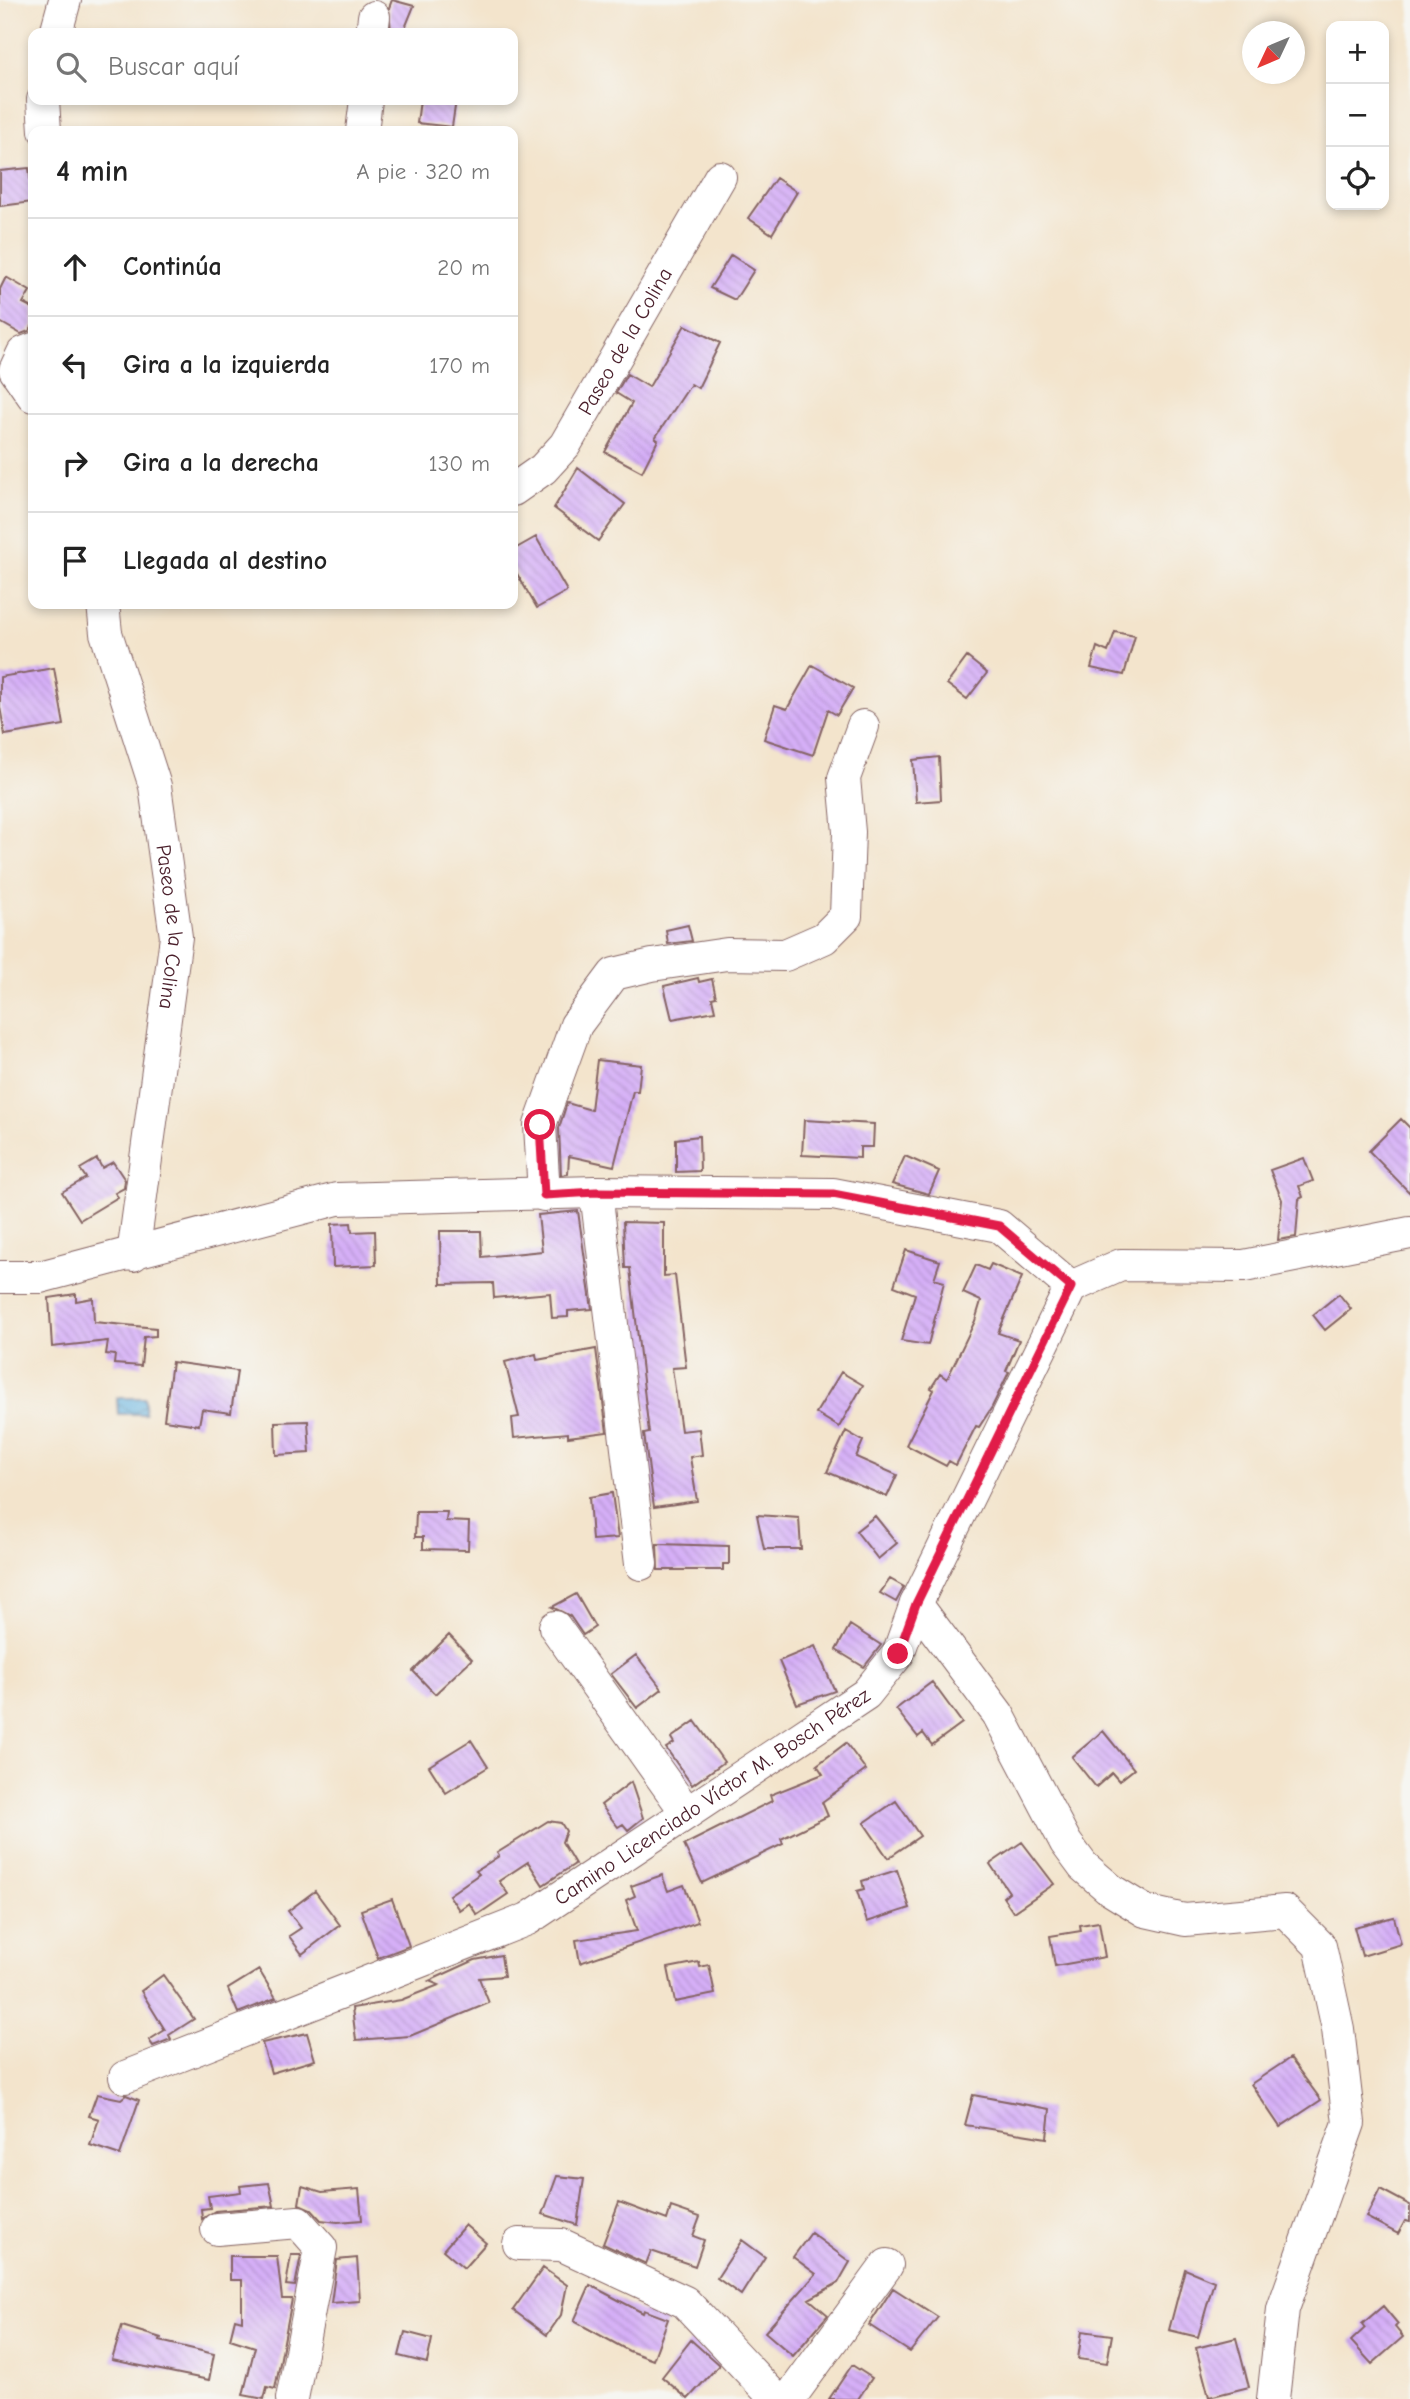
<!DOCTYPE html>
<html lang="es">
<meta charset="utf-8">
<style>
:root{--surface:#fff;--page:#f6f6f6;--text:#222;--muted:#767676;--line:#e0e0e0}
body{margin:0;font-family:"Comic Neue",sans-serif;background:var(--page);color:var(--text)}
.controls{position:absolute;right:21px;top:21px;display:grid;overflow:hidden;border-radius:14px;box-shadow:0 4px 10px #0003}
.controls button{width:63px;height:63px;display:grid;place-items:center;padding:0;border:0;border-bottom:2px solid var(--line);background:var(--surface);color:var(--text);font:35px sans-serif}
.compass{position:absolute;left:1242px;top:21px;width:63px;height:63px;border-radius:50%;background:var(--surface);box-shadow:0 4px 10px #0003;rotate:226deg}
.stop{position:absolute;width:21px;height:21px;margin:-16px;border:5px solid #e11d48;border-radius:50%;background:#fff}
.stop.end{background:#e11d48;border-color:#fff;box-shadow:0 2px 7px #0008}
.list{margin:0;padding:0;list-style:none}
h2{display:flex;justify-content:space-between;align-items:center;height:91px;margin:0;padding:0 28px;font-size:30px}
h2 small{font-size:23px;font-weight:400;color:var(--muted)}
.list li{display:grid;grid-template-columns:46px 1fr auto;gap:21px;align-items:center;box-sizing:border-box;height:98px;padding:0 28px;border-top:2px solid var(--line)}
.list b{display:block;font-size:26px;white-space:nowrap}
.list em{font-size:23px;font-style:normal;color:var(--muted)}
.icon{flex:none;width:38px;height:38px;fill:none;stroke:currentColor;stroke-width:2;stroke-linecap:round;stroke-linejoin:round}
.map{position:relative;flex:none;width:1410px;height:2399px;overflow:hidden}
.search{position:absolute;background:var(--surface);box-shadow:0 4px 10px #0003;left:28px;top:28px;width:490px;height:77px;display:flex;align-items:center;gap:18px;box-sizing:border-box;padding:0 24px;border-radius:14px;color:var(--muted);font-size:26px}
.panel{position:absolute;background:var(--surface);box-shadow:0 4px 10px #0003;left:28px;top:126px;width:490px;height:483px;border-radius:14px}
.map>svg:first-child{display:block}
.water{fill:url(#water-waves);stroke:#586a86;stroke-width:2}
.building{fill:url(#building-back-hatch)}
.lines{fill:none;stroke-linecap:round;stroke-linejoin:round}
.minor-casing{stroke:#856463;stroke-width:34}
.minor{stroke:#fff;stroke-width:32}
.route{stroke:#e11d48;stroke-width:9}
.labels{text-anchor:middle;stroke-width:5;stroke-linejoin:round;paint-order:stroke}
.street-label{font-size:21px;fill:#4a1f2b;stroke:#f6f6f2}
</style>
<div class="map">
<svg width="1410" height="2399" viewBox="0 0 1410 2399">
<defs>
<pattern id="water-waves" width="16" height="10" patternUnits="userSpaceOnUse" patternTransform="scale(1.75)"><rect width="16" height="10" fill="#67b4e0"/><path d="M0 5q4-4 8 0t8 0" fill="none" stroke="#5792b6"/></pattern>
<pattern id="building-back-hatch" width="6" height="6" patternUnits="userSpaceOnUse" patternTransform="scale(1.75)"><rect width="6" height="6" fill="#d5aff7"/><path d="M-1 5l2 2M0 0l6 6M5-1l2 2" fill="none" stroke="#b896d4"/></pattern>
</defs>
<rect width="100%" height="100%" fill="#f6f6f2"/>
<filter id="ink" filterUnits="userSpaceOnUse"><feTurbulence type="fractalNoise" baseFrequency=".0143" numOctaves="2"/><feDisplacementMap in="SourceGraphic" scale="14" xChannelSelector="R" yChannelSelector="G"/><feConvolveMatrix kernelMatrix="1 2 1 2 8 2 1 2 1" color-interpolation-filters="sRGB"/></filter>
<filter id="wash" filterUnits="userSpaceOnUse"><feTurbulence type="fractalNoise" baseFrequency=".00686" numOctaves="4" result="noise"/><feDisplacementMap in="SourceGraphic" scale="28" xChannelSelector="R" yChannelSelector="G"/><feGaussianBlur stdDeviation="1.57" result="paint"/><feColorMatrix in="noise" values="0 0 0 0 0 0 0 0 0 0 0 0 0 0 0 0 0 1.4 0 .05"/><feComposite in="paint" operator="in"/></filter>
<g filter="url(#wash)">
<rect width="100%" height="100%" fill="#f3e4cc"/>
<path class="water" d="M 117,1398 L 145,1398 L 145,1414 L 118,1414 Z"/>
<g id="blocks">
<path class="building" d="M 392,0 L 414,6 L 403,33 L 391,32 L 389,8 Z
M 420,100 L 456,100 L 452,127 L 417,123 Z
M 29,168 L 33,202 L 0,206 L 0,171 Z
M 776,178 L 797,192 L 772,234 L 748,218 Z
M 731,255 L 754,270 L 735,300 L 710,288 Z
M 6,277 L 30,291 L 23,303 L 33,308 L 33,325 L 29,331 L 21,334 L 0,322 L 0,289 Z
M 685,325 L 720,343 L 698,388 L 691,384 L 655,438 L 658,440 L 642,472 L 605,452 L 632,403 L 616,393 L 627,374 L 649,387 Z
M 578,468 L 625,504 L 598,541 L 554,508 Z
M 536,537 L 567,591 L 537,608 L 513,567 L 513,550 Z
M 1115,632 L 1135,636 L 1124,675 L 1091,668 L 1097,647 L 1108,652 Z
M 967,657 L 987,673 L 967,699 L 947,684 Z
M 812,665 L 853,688 L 837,715 L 828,710 L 813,755 L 764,739 L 775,705 L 787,709 Z
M 54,668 L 64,725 L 5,735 L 0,707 L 0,677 Z
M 939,757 L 941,800 L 916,802 L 913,760 Z
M 688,925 L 692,941 L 668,944 L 666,930 Z
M 698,978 L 699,982 L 712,979 L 716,997 L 712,998 L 715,1011 L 672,1019 L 664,986 Z
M 597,1060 L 641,1065 L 638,1091 L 633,1091 L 614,1166 L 569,1156 L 568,1174 L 561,1175 L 559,1128 L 567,1103 L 591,1110 Z
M 1401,1119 L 1410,1128 L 1410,1193 L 1369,1151 Z
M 804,1120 L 874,1124 L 873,1147 L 860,1147 L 860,1158 L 802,1155 Z
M 699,1136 L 700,1171 L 676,1172 L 676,1139 Z
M 905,1156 L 939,1171 L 929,1194 L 892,1184 Z
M 1304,1158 L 1313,1181 L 1299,1186 L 1303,1197 L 1299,1199 L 1296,1237 L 1278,1240 L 1282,1200 L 1270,1170 Z
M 97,1159 L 102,1168 L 113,1162 L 125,1180 L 124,1188 L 115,1193 L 118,1197 L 80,1220 L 62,1192 L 86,1178 L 80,1169 Z
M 578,1211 L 592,1309 L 568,1311 L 568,1317 L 552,1318 L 550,1293 L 494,1298 L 493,1283 L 441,1284 L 440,1231 L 481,1231 L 482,1257 L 542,1251 L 538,1215 Z
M 623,1222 L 664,1223 L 664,1276 L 675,1275 L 686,1367 L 672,1368 L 681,1431 L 699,1429 L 702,1455 L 690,1457 L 697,1501 L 654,1507 L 644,1434 L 649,1433 L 630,1268 L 625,1268 Z
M 351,1223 L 352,1232 L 375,1231 L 376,1265 L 333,1267 L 332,1224 Z
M 906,1250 L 940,1261 L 934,1279 L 944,1282 L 928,1345 L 901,1341 L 915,1294 L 894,1286 Z
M 991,1264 L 1022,1277 L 998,1333 L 1019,1340 L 1006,1371 L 1009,1372 L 992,1407 L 979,1427 L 976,1426 L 956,1465 L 949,1461 L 946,1466 L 906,1445 L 934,1390 L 931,1388 L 940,1374 L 947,1379 L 975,1321 L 981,1301 L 963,1293 L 976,1265 L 988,1270 Z
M 76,1294 L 76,1301 L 93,1298 L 94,1322 L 156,1328 L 156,1336 L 144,1337 L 141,1366 L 114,1364 L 115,1355 L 106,1354 L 108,1341 L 52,1347 L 49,1298 Z
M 1339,1294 L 1351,1309 L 1325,1330 L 1313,1315 Z
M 596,1349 L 607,1432 L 568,1437 L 568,1433 L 514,1438 L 512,1418 L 519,1417 L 505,1362 L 536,1354 L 537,1360 Z
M 172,1362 L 237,1371 L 231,1413 L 202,1409 L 199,1425 L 164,1420 Z
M 841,1372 L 863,1385 L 839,1427 L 816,1413 Z
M 308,1421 L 310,1453 L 276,1455 L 275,1422 Z
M 846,1431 L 863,1441 L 856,1457 L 897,1475 L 887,1497 L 827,1472 Z
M 612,1493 L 618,1538 L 592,1540 L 589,1497 Z
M 416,1512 L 447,1512 L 446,1521 L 469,1522 L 468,1550 L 423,1549 L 423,1537 L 415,1537 Z
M 757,1515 L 799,1518 L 801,1549 L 764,1549 Z
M 875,1516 L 897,1543 L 878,1559 L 856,1531 Z
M 657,1544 L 729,1546 L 729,1564 L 723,1564 L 723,1570 L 658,1570 Z
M 890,1579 L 904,1587 L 896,1602 L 880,1593 Z
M 576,1594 L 595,1627 L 583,1635 L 570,1616 L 552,1607 Z
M 850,1625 L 881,1645 L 864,1667 L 836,1650 Z
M 449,1635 L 472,1659 L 435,1694 L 413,1671 Z
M 815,1646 L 835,1691 L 797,1704 L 779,1661 Z
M 636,1655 L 662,1689 L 637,1708 L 611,1674 Z
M 932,1682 L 962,1723 L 932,1745 L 923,1733 L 918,1737 L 896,1709 Z
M 695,1721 L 724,1762 L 692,1785 L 666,1748 L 674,1743 L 671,1738 Z
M 1103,1731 L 1134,1769 L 1119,1781 L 1112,1773 L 1096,1787 L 1072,1757 Z
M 471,1740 L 488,1767 L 446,1793 L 429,1766 Z
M 846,1743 L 866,1770 L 822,1802 L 828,1816 L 781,1839 L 783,1844 L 702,1883 L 684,1845 L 772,1801 L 770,1795 L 823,1774 L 817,1765 Z
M 631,1782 L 643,1818 L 628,1830 L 623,1824 L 618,1827 L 601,1805 Z
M 896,1801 L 920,1836 L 888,1858 L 864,1823 Z
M 548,1821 L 561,1823 L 566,1831 L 562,1842 L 575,1864 L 543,1885 L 528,1862 L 499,1881 L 508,1894 L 477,1915 L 469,1903 L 459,1910 L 449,1895 L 479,1874 L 476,1871 L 499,1856 L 497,1853 Z
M 1022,1842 L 1054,1884 L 1013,1912 L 1003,1897 L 1009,1892 L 990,1864 Z
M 897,1870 L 910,1908 L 867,1922 L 857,1891 L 864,1889 L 862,1881 Z
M 662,1875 L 668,1891 L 684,1885 L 698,1922 L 580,1963 L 576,1940 L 637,1931 L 626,1900 L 635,1896 L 631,1886 Z
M 315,1891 L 340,1925 L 302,1954 L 289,1936 L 301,1928 L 288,1911 Z
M 392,1899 L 409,1946 L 378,1958 L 361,1910 Z
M 1394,1917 L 1401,1944 L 1362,1956 L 1354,1927 Z
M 1099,1922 L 1105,1957 L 1055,1966 L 1050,1936 L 1081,1931 L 1080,1925 Z
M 501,1955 L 504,1976 L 479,1978 L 489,2003 L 410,2036 L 356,2040 L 352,2008 L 401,2000 L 439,1985 L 429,1981 L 475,1960 Z
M 699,1962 L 700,1967 L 709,1965 L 715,1994 L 675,2002 L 668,1968 Z
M 259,1970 L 276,1998 L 238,2013 L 228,1989 Z
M 163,1975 L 194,2019 L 169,2035 L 171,2039 L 153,2046 L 149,2040 L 165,2030 L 141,1991 Z
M 307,2033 L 315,2060 L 271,2073 L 262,2043 Z
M 1290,2058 L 1321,2100 L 1280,2127 L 1251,2084 Z
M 97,2094 L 121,2099 L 126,2095 L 139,2100 L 120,2155 L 90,2145 L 99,2119 L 89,2116 Z
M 973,2095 L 1050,2109 L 1047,2138 L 965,2125 Z
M 557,2176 L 584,2179 L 577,2225 L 543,2214 Z
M 269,2183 L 274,2206 L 215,2211 L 202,2219 L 201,2209 L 210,2208 L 208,2196 L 241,2192 L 240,2186 Z
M 302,2186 L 322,2192 L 359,2189 L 362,2220 L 338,2222 L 321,2220 L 311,2209 L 299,2204 Z
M 1380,2189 L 1410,2205 L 1410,2222 L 1405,2221 L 1398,2234 L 1366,2217 Z
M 619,2202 L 667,2220 L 671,2207 L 700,2217 L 693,2236 L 704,2240 L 695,2266 L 651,2251 L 646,2264 L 603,2244 Z
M 465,2225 L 486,2243 L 464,2268 L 443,2250 Z
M 811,2233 L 850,2262 L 838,2283 L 809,2299 L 828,2315 L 793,2356 L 765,2332 L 816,2274 L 793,2257 Z
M 742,2240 L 765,2257 L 741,2295 L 717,2278 Z
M 291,2255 L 301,2255 L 295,2286 L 286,2285 Z
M 230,2256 L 277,2256 L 282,2299 L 292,2299 L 275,2389 L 267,2387 L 264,2399 L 243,2395 L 255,2347 L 230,2339 L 235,2319 L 242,2321 L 242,2280 L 230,2280 Z
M 357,2258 L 360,2301 L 331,2303 L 337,2260 Z
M 543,2268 L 567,2285 L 561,2315 L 547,2335 L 513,2310 Z
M 1185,2269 L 1214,2281 L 1198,2337 L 1169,2330 Z
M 590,2285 L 643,2313 L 644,2310 L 668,2319 L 653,2360 L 629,2351 L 574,2321 Z
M 893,2288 L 938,2317 L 910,2352 L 869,2325 Z
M 1383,2306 L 1398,2324 L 1395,2327 L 1403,2337 L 1372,2364 L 1351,2341 L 1365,2328 L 1362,2324 Z
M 122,2326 L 161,2338 L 160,2341 L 214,2354 L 209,2380 L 112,2360 Z
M 1082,2331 L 1112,2335 L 1107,2363 L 1078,2359 Z
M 405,2332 L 432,2339 L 427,2363 L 399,2356 Z
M 1236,2338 L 1249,2387 L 1209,2397 L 1196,2348 Z
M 691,2340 L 719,2365 L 688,2399 L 662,2377 Z
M 852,2365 L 872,2378 L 858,2399 L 829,2399 Z"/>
</g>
</g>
<g filter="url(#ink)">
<use href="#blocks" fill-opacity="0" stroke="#856463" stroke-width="2"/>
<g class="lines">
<defs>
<g id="minor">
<path d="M 56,33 L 65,0"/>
<path d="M 372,33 L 374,17"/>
<path d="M 43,100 L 45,131"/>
<path d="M 362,131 L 366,100"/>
<path d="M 33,349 L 23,353 L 15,370 L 33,396"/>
<path id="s1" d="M 513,490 L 543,469 L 565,445 L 720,177"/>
<path id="s2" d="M 103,604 L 106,633 L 155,786 L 176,937 L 133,1255"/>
<path d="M 596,1192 L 641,1564"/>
<path d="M 544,1195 L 540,1125 L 576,1025 L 614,974 L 652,965 L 727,954 L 785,955 L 824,938 L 846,916 L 849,832 L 844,778 L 863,726"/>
<path d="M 0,1277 L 40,1277 L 337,1199 L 596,1192 L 833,1194 L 999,1226 L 1071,1287"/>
<path d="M 916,1604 L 998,1714 L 1066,1843 L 1083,1866 L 1111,1890 L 1145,1911 L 1185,1920 L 1285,1911 L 1320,1946 L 1338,2029 L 1349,2123 L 1283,2309 L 1273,2399"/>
<path d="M 555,1627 L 687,1813"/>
<path id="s3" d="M 125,2077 L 528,1919 L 866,1694 L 898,1654 L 916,1604 L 1071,1287 L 1121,1265 L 1244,1266 L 1410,1233"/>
<path d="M 217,2229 L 298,2222 L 321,2248 L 292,2399"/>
<path d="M 519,2244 L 562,2245 L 685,2302 L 776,2399"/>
<path d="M 789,2399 L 887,2265"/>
</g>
</defs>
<use href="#minor" class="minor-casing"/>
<use href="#minor" class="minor"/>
</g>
</g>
<g class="lines" filter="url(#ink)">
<path class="route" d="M 540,1125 L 544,1195 L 596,1192 L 833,1194 L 999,1226 L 1071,1287 L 916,1604 L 898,1654"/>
</g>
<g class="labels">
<g class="street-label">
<text dy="7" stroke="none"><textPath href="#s1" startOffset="189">Paseo de la Colina</textPath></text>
<text dy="7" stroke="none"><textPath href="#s2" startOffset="332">Paseo de la Colina</textPath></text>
<text dy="7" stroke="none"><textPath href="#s3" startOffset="654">Camino Licenciado Víctor M. Bosch Pérez</textPath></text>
</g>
</g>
</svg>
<div class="controls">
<button>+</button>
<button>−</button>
<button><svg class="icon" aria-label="locate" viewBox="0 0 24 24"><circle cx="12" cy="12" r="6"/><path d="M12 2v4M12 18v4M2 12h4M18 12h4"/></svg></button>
</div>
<svg class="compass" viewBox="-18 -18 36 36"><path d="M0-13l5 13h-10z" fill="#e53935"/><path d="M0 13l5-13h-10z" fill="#767676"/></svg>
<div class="stop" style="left:540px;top:1125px"></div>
<div class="stop end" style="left:898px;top:1654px"></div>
<div class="search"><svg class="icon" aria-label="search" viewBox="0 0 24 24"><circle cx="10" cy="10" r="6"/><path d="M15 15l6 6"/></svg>Buscar aquí</div>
<section class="panel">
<h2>4 min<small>A pie · 320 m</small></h2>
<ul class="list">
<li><svg class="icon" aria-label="ahead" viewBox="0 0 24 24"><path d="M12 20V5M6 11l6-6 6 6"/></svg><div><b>Continúa</b></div><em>20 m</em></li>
<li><svg class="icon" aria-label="left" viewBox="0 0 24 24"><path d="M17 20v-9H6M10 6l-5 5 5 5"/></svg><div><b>Gira a la izquierda</b></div><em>170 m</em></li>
<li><svg class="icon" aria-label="right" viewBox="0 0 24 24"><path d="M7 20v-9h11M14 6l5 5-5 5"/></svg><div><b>Gira a la derecha</b></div><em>130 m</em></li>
<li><svg class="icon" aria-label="arrive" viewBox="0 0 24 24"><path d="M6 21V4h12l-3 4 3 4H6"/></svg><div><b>Llegada al destino</b></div></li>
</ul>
</section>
</div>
